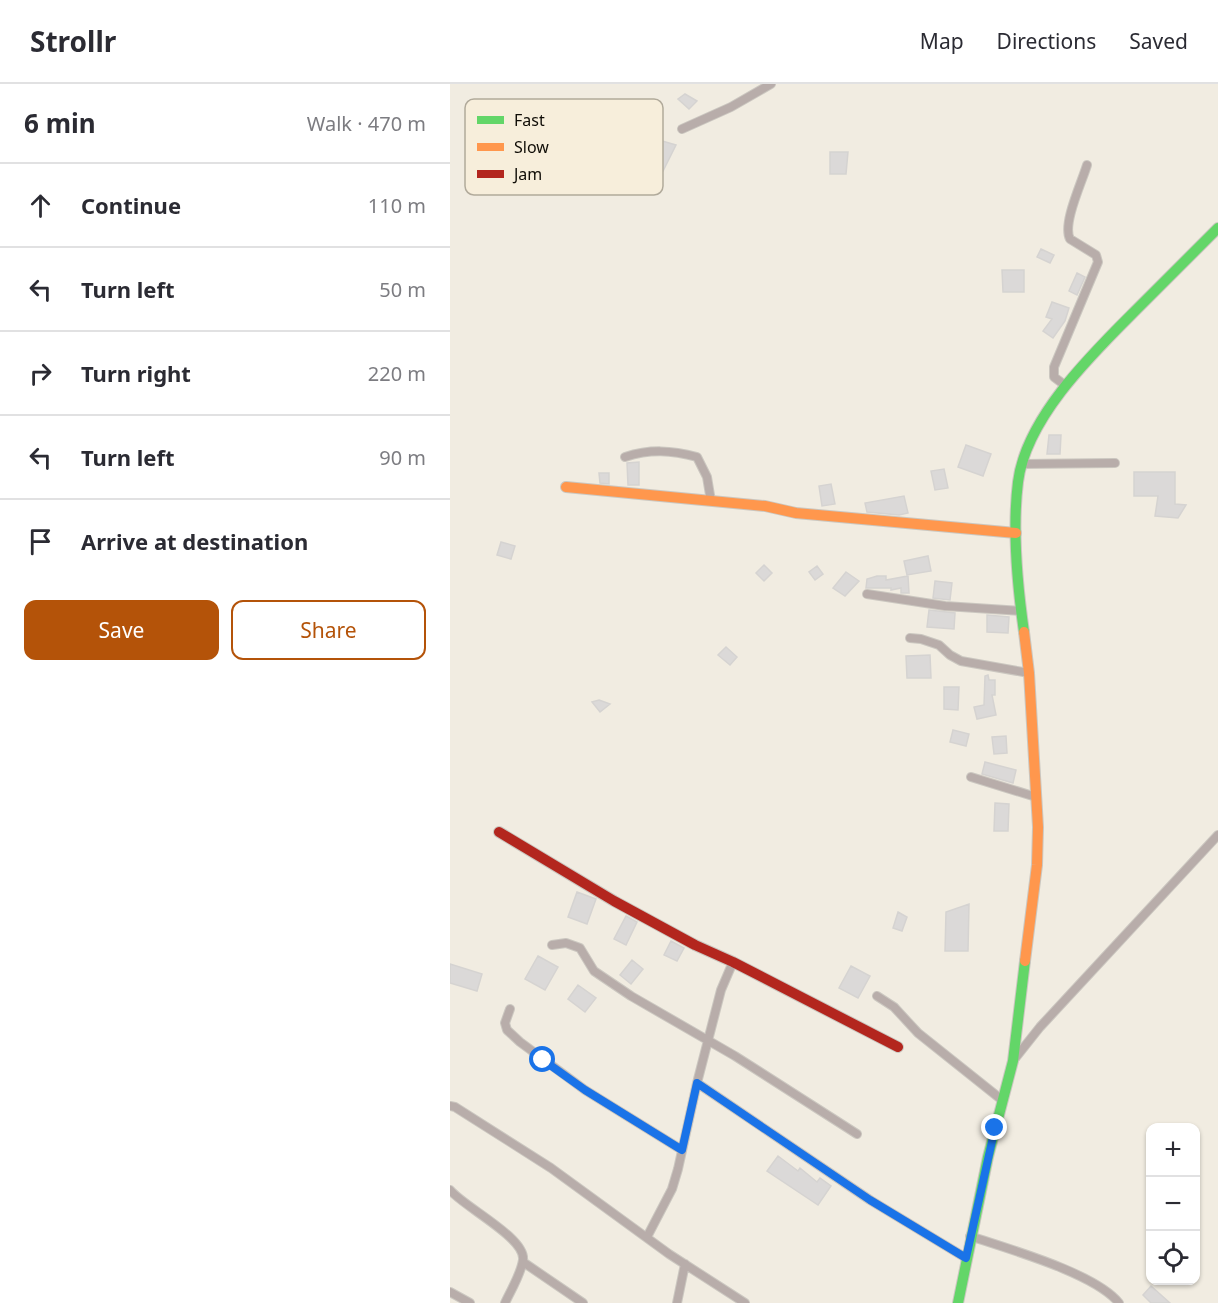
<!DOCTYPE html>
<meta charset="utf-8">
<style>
:root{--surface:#fff;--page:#f2f2f3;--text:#2b2b33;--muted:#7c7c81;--line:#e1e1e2;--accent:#b45309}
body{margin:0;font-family:"Noto Sans",sans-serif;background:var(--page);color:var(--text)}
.controls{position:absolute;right:18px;bottom:18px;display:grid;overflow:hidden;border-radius:12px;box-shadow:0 2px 4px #0004}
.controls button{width:54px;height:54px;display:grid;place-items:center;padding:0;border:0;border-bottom:2px solid var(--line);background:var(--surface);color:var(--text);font:30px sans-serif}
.stop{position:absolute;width:18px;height:18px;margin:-14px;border:4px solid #1a73e8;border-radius:50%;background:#fff}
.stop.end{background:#1a73e8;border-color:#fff;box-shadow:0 2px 6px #0008}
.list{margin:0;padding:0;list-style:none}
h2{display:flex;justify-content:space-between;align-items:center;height:78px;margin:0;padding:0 24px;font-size:26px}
h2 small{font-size:20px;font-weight:400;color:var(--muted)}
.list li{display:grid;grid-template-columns:39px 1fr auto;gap:18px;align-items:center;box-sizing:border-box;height:84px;padding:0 24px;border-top:2px solid var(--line)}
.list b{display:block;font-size:22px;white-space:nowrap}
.list em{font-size:20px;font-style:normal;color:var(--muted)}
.actions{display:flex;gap:12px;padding:18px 24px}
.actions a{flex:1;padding:14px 0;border:2px solid var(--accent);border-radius:12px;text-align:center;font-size:21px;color:var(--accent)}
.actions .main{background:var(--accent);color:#fff}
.icon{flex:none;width:33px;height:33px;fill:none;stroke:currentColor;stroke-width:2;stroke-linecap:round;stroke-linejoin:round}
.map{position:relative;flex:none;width:768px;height:1219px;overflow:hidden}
header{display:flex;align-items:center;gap:36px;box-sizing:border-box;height:84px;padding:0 30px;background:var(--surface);border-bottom:2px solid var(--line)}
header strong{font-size:28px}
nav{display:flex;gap:33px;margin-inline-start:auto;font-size:21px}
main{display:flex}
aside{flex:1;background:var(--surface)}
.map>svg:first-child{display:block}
.building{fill:#dbd9d8;stroke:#d5d3d1;stroke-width:1.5}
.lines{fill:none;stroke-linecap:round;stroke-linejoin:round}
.street-casing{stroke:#cbc7c0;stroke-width:10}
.fast-casing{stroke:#cbc7c0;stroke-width:12}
.slow-casing{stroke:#cbc7c0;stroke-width:12}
.jam-casing{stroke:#cbc7c0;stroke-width:12}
.street{stroke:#b8adaa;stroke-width:8}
.fast{stroke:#63d668;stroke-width:10}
.slow{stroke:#ff974d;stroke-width:10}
.jam{stroke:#b3261e;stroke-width:10}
.route{stroke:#1a73e8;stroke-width:8}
.key{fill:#f7eedb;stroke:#b1aa9b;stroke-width:1.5}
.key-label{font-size:16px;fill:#0f0c06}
</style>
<header>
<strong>Strollr</strong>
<nav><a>Map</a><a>Directions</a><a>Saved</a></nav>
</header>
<main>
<aside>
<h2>6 min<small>Walk · 470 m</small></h2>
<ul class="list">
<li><svg class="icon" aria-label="ahead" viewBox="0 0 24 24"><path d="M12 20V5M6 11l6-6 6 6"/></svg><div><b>Continue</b></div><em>110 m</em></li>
<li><svg class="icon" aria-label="left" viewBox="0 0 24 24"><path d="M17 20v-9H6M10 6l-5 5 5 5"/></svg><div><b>Turn left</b></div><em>50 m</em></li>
<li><svg class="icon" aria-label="right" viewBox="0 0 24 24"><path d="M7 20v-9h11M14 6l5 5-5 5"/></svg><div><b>Turn right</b></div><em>220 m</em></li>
<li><svg class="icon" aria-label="left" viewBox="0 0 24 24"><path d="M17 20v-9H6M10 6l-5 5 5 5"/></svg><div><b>Turn left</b></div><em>90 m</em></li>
<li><svg class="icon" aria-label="arrive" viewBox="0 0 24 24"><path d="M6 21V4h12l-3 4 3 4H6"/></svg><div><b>Arrive at destination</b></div></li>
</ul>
<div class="actions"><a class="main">Save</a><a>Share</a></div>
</aside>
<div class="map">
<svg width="768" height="1219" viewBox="0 0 768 1219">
<rect width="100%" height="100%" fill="#f1ece1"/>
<path class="building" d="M 235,10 L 247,17 L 239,25 L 228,15 Z
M 195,52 L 226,61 L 213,87 L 182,78 Z
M 380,68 L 398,68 L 396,90 L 380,90 Z
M 591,165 L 604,171 L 600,179 L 587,173 Z
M 552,186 L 574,186 L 574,208 L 553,208 Z
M 627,189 L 635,193 L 627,211 L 619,207 Z
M 602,218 L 619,224 L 615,237 L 603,254 L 593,247 L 602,235 L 596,233 Z
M 599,351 L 611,351 L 610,370 L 597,370 Z
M 516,361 L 541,370 L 533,392 L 508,383 Z
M 189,378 L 189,401 L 178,401 L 177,379 Z
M 494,385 L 498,404 L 485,406 L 481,387 Z
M 684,388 L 725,388 L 725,420 L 736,421 L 728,434 L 705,432 L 708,412 L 684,412 Z
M 149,389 L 159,389 L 159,400 L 150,399 Z
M 381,400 L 385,420 L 372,422 L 369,402 Z
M 454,412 L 458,429 L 449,431 L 417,428 L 415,419 Z
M 51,458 L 65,462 L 61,475 L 47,471 Z
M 478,472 L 481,487 L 457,491 L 454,477 Z
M 314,481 L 322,489 L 314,497 L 306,489 Z
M 367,482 L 373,490 L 365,496 L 359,488 Z
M 396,488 L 409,497 L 395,512 L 383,504 Z
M 427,492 L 436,492 L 436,496 L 458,492 L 459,509 L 451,509 L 451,504 L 441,506 L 441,504 L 416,504 L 417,495 Z
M 485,497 L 502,499 L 500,516 L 483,514 Z
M 479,526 L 505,529 L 504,545 L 477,543 Z
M 537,531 L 559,533 L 558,549 L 537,548 Z
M 276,563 L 287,573 L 280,581 L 268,571 Z
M 480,571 L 481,594 L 457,594 L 456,572 Z
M 538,591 L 539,596 L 545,596 L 545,611 L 542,611 L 546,631 L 527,635 L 524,623 L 534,621 L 535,592 Z
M 494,603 L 509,603 L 508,626 L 494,625 Z
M 149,616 L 160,620 L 150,628 L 142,618 Z
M 503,646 L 519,650 L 516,662 L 500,658 Z
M 556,652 L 557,669 L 544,670 L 542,653 Z
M 535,678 L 566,686 L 563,699 L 532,690 Z
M 545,719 L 559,720 L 558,747 L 544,747 Z
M 127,808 L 146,815 L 137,840 L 118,833 Z
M 519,820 L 518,867 L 495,867 L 496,828 Z
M 448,828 L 457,833 L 452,847 L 443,844 Z
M 176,832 L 187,838 L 176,861 L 164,855 Z
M 221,857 L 234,864 L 227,877 L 214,871 Z
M 88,872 L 108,883 L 95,906 L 75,895 Z
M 182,876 L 193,885 L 181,900 L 170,891 Z
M 0,880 L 32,890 L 27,907 L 0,899 Z
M 401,882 L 420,892 L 408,914 L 389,904 Z
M 128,901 L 146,914 L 135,928 L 118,915 Z
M 328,1072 L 348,1087 L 350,1084 L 367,1098 L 370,1094 L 381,1102 L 368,1121 L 317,1087 Z
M 701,1202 L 720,1219 L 701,1219 L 693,1211 Z"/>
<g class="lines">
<defs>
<path id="street" d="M 232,45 L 281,23 L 321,0
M 616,302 L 604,293 L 604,283 L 648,178 L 646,171 L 620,155 C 612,140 632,98 637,81
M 175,373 C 200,365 221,366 247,373 L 257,393 L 261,417
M 572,380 L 665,379
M 417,510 L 495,522 L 571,527
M 460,554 L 471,555 L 489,561 L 500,571 L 511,577 L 579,589
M 521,693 L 586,713
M 102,861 L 116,859 L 130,864 L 144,887 L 181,912 L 285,972 L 407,1050
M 427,912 L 444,923 L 468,949 L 552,1016
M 60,925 L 55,939 L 57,946 L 70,958 L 135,1006 L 232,1066
M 563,977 L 590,943 L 768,751
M 247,999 L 420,1116 L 516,1174
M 0,1022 L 5,1023 L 101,1084 L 219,1170 L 295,1219
M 0,1106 C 14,1123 76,1154 73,1176 C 71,1190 61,1206 55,1219
M 520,1152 C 558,1165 645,1189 669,1219
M 197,1153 L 222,1105 L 228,1085 L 247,999 L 271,906 L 283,878
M 73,1178 L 133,1219
M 0,1208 L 20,1219
M 227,1219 L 235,1180"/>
<path id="fast" d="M 574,548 C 567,499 562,446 568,398 C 576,333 644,268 687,225 C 714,198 741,171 768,144
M 508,1219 L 538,1073 L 563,977 L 575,877"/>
<path id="slow" d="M 116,403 L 315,422 L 346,429 L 566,449
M 574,548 L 579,589 L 588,743 L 587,781 L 575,877"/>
<path id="jam" d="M 49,748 L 164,817 L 245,861 L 283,878 L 448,963"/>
</defs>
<use href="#street" class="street-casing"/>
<use href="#fast" class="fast-casing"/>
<use href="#slow" class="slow-casing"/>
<use href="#jam" class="jam-casing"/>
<use href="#street" class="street"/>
<use href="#fast" class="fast"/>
<use href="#slow" class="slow"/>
<use href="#jam" class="jam"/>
</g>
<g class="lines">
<path class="route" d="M 93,976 L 135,1006 L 232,1066 L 247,999 L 420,1116 L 516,1174 L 545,1044"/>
</g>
<rect x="15" y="15" width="198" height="96" rx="9" class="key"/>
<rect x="27" y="32" width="27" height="8" fill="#63d668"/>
<rect x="27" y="59" width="27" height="8" fill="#ff974d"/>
<rect x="27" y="86" width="27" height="8" fill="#b3261e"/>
<g class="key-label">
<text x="64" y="42">Fast</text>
<text x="64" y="69">Slow</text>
<text x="64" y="96">Jam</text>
</g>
</svg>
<div class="controls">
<button>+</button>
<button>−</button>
<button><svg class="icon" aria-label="locate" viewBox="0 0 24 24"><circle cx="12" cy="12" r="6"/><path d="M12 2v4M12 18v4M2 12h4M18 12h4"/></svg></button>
</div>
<div class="stop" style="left:93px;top:976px"></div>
<div class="stop end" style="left:545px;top:1044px"></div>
</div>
</main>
